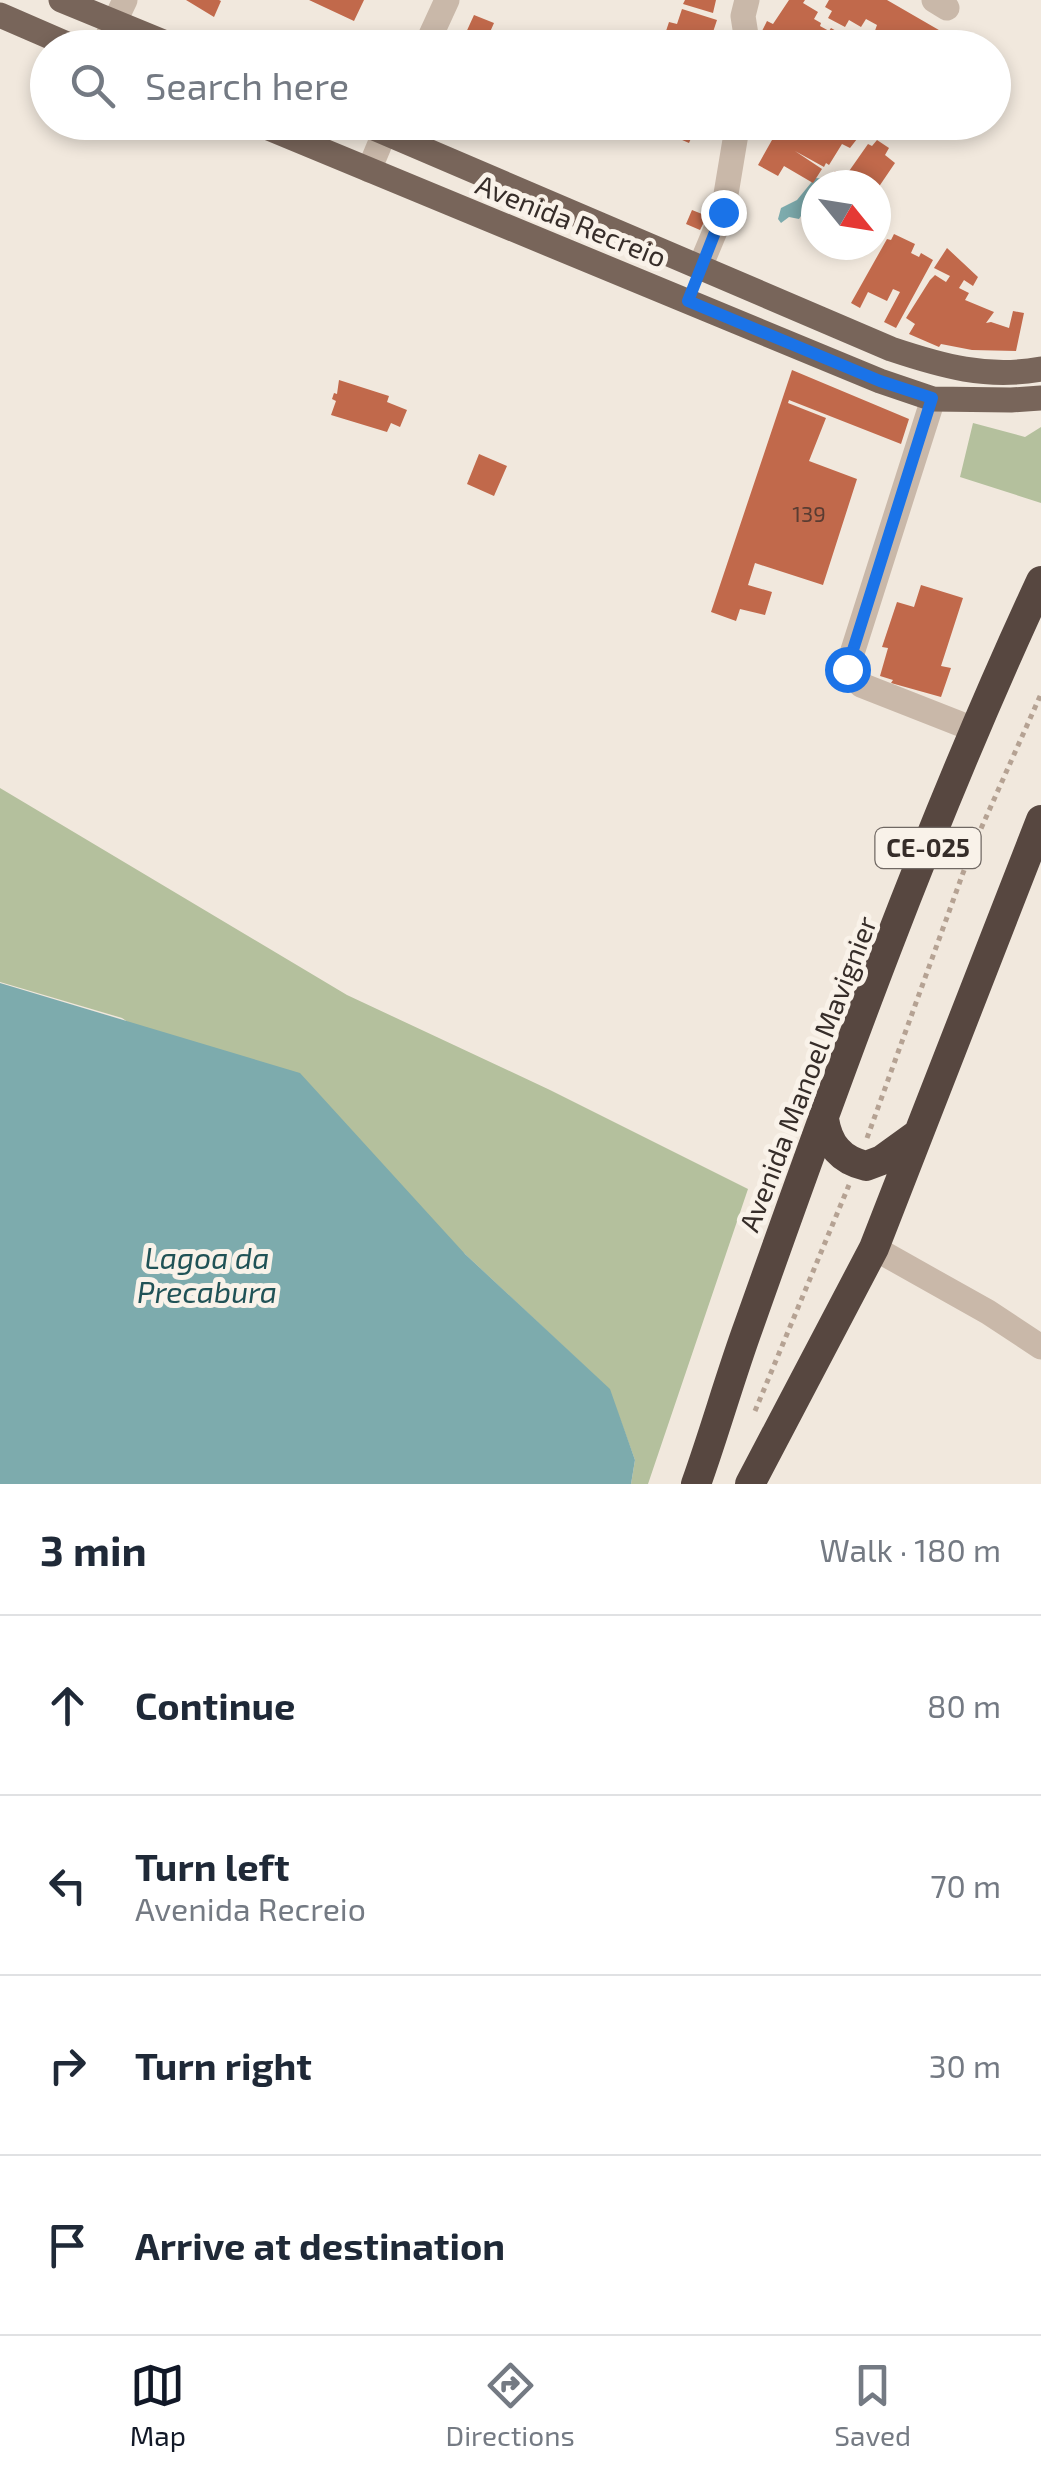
<!DOCTYPE html>
<meta charset="utf-8">
<style>
:root{--surface:#fff;--page:#f6f6f7;--text:#1f2937;--muted:#747a83;--line:#e0e1e3;--accent:#111827}
body{margin:0;font-family:"Exo 2",sans-serif;background:var(--page);color:var(--text)}
.compass{position:absolute;left:801px;top:170px;width:90px;height:90px;border-radius:50%;background:var(--surface);box-shadow:0 5px 15px #0003;rotate:120deg}
.stop{position:absolute;width:30px;height:30px;margin:-22px;border:8px solid #1a73e8;border-radius:50%;background:#fff}
.stop.end{background:#1a73e8;border-color:#fff;box-shadow:0 2px 10px #0008}
.list{margin:0;padding:0;list-style:none}
h2{display:flex;justify-content:space-between;align-items:center;height:130px;margin:0;padding:0 40px;font-size:42px}
h2 small{font-size:32px;font-weight:400;color:var(--muted)}
.list li{display:grid;grid-template-columns:65px 1fr auto;gap:30px;align-items:center;box-sizing:border-box;height:180px;padding:0 40px;border-top:2px solid var(--line)}
.list b{display:block;font-size:38px;white-space:nowrap}
.list p{margin:0;font-size:32px;white-space:nowrap;color:var(--muted)}
.list em{font-size:32px;font-style:normal;color:var(--muted)}
.icon{flex:none;width:55px;height:55px;fill:none;stroke:currentColor;stroke-width:2;stroke-linecap:round;stroke-linejoin:round}
.map{position:relative;flex:none;width:1041px;height:1484px;overflow:hidden}
.search{position:absolute;background:var(--surface);box-shadow:0 5px 15px #0003;left:30px;right:30px;top:30px;height:110px;display:flex;align-items:center;gap:25px;box-sizing:border-box;padding:0 35px;border-radius:55px;color:var(--muted);font-size:38px}
.sheet{height:850px;background:var(--surface)}
nav{display:flex;justify-content:space-around;align-items:center;box-sizing:border-box;height:140px;border-top:2px solid var(--line);background:var(--surface);font-size:28px;color:var(--muted)}
nav a{display:grid;justify-items:center;gap:5px}
nav .on{color:var(--accent)}
.map>svg:first-child{display:block}
.green{fill:#b4c09d}
.water{fill:#7dabad}
.building{fill:#c1694b}
.lines{fill:none;stroke-linecap:round;stroke-linejoin:round}
.path{stroke:#b5a293;stroke-width:5;stroke-dasharray:5 5;stroke-linecap:butt}
.minor{stroke:#c9b8a9;stroke-width:25}
.major{stroke:#78655a;stroke-width:25}
.highway{stroke:#574740;stroke-width:30}
.route{stroke:#1a73e8;stroke-width:12}
.labels{text-anchor:middle;stroke-width:10;stroke-linejoin:round;paint-order:stroke}
.number-label{font-size:22px;fill:#593c32}
.shield{fill:#f9f2e9;stroke:#706863;stroke-width:2.5}
.shield-label{font-size:25px;font-weight:bold;fill:#362d29}
.street-label{font-size:28px;fill:#362d29;stroke:#f9f2e9}
.water-label{font-size:30px;font-style:italic;fill:#205256;stroke:#f9f2e9}
</style>
<div class="map">
<svg width="1041" height="1484" viewBox="0 0 1041 1484">
<rect width="100%" height="100%" fill="#f1e8dd"/>
<path class="green" d="M 973,423 L 1025,437 L 1041,427 L 1041,503 L 960,477 Z
M 0,788 L 347,995 L 550,1090 L 748,1189 L 648,1484 L 631,1484 L 635,1460 L 609,1389 L 465,1254 L 122,1018 L 0,982 Z"/>
<path class="water" d="M 815,178 L 826,179 L 821,185 L 816,185 L 816,193 L 799,219 L 789,217 L 781,223 L 778,219 L 781,208 L 797,200 Z
M 0,983 L 300,1073 L 465,1254 L 610,1389 L 635,1460 L 631,1484 L 0,1484 Z"/>
<path class="building" d="M 186,0 L 219,0 L 221,1 L 214,17 Z
M 309,0 L 364,0 L 354,21 Z
M 685,0 L 716,0 L 713,13 L 683,4 Z
M 789,0 L 805,0 L 803,3 L 818,12 L 814,19 L 821,23 L 820,26 L 829,31 L 831,28 L 859,44 L 863,38 L 871,42 L 868,48 L 790,48 L 762,31 L 767,21 L 773,24 Z
M 829,0 L 887,0 L 970,48 L 881,48 L 871,42 L 877,25 L 866,19 L 861,27 L 849,20 L 845,27 L 828,18 L 832,11 L 825,7 Z
M 682,9 L 717,20 L 709,44 L 703,42 L 702,48 L 670,48 L 662,43 L 669,22 L 677,24 Z
M 474,15 L 494,23 L 483,48 L 459,48 Z
M 537,30 L 567,42 L 565,48 L 519,48 L 524,36 L 533,40 Z
M 641,122 L 698,122 L 689,143 Z
M 760,122 L 829,122 L 857,139 L 850,148 L 842,144 L 829,165 L 826,163 L 824,167 L 795,151 L 822,169 L 813,183 L 784,166 L 778,176 L 758,165 L 772,140 L 755,131 Z
M 877,140 L 889,148 L 885,155 L 895,163 L 876,191 L 876,185 L 824,185 L 835,171 L 843,177 L 847,174 L 868,144 L 872,146 Z
M 692,210 L 707,216 L 700,230 L 686,224 Z
M 894,234 L 915,244 L 911,253 L 919,257 L 921,253 L 933,260 L 896,328 L 884,322 L 900,292 L 893,289 L 887,301 L 868,292 L 860,308 L 851,303 L 887,239 L 891,240 Z
M 947,248 L 978,277 L 973,286 L 964,280 L 959,288 L 969,293 L 965,300 L 994,312 L 986,323 L 991,322 L 1009,328 L 1013,311 L 1024,313 L 1016,351 L 972,350 L 941,344 L 939,347 L 909,334 L 915,324 L 906,318 L 930,280 L 935,275 L 946,282 L 950,276 L 934,268 Z
M 792,370 L 909,419 L 901,444 L 789,400 L 788,403 L 826,418 L 809,461 L 857,479 L 823,585 L 755,563 L 748,585 L 772,592 L 765,615 L 740,609 L 736,621 L 711,612 Z
M 339,380 L 389,396 L 387,402 L 407,410 L 400,427 L 391,423 L 387,432 L 331,415 L 336,401 L 332,399 L 334,393 L 337,394 Z
M 479,454 L 507,466 L 494,496 L 467,484 Z
M 921,585 L 963,598 L 941,666 L 951,668 L 941,697 L 891,683 L 893,680 L 880,676 L 888,648 L 882,647 L 897,602 L 914,607 Z"/>
<g class="lines">
<path class="path" d="M 867,1138 L 971,851 L 1041,694
M 755,1411 L 849,1185"/>
<path class="minor" d="M 747,0 L 743,16 L 748,48
M 934,0 L 947,8
M 102,48 L 125,0
M 425,48 L 447,0
M 877,122 L 883,126
M 369,170 L 389,122
M 700,267 L 723,212 L 738,122
M 933,399 L 847,669 L 861,685 L 973,729
M 874,1248 L 988,1312 L 1041,1347"/>
<path class="major" d="M 61,0 L 178,48
M 0,15 L 76,48
M 254,122 L 880,381 L 933,399 L 1011,400 L 1041,398
M 360,122 L 891,349 C 942,366 987,379 1041,369"/>
<path class="highway" d="M 824,1119 C 828,1144 840,1160 866,1166 L 882,1160 L 918,1134
M 696,1484 C 715,1431 730,1377 749,1325 C 838,1074 929,822 1041,581
M 750,1484 L 874,1248 L 1041,820"/>
</g>
<g class="lines">
<path class="route" d="M 723,212 L 688,301 L 880,381 L 932,398 L 847,669"/>
</g>
<g class="labels">
<g class="number-label">
<text x="809" y="522">139</text>
</g>
<rect class="shield" x="875.5" y="828" width="105" height="40" rx="8"/>
<g class="shield-label">
<text x="928" y="857">CE-025</text>
</g>
<g class="street-label">
<text transform="translate(571 221) rotate(22)" y="10">Avenida Recreio</text>
<text transform="translate(808 1074) rotate(-69)" y="10">Avenida Manoel Mavignier</text>
</g>
<g class="water-label">
<text x="207" y="1269">Lagoa da<tspan x="207" dy="34">Precabura</tspan></text>
</g>
</g>
</svg>
<svg class="compass" viewBox="-18 -18 36 36"><path d="M0-13l5 13h-10z" fill="#e53935"/><path d="M0 13l5-13h-10z" fill="#747a83"/></svg>
<div class="stop" style="left:847px;top:669px"></div>
<div class="stop end" style="left:723px;top:212px"></div>
<div class="search"><svg class="icon" aria-label="search" viewBox="0 0 24 24"><circle cx="10" cy="10" r="6"/><path d="M15 15l6 6"/></svg>Search here</div>
</div>
<section class="sheet">
<h2>3 min<small>Walk · 180 m</small></h2>
<ul class="list">
<li><svg class="icon" aria-label="ahead" viewBox="0 0 24 24"><path d="M12 20V5M6 11l6-6 6 6"/></svg><div><b>Continue</b></div><em>80 m</em></li>
<li><svg class="icon" aria-label="left" viewBox="0 0 24 24"><path d="M17 20v-9H6M10 6l-5 5 5 5"/></svg><div><b>Turn left</b><p>Avenida Recreio</p></div><em>70 m</em></li>
<li><svg class="icon" aria-label="right" viewBox="0 0 24 24"><path d="M7 20v-9h11M14 6l5 5-5 5"/></svg><div><b>Turn right</b></div><em>30 m</em></li>
<li><svg class="icon" aria-label="arrive" viewBox="0 0 24 24"><path d="M6 21V4h12l-3 4 3 4H6"/></svg><div><b>Arrive at destination</b></div></li>
</ul>
</section>
<nav>
<a class="on"><svg class="icon" aria-label="map" viewBox="0 0 24 24"><path d="M3 6l6-2 6 2 6-2v14l-6 2-6-2-6 2zM9 4v14M15 6v14"/></svg>Map</a>
<a><svg class="icon" aria-label="directions" viewBox="0 0 24 24"><path d="M12 3l9 9-9 9-9-9zM9 14v-3h6M13 9l2 2-2 2"/></svg>Directions</a>
<a><svg class="icon" aria-label="saved" viewBox="0 0 24 24"><path d="M7 4h10v16l-5-4-5 4z"/></svg>Saved</a>
</nav>
